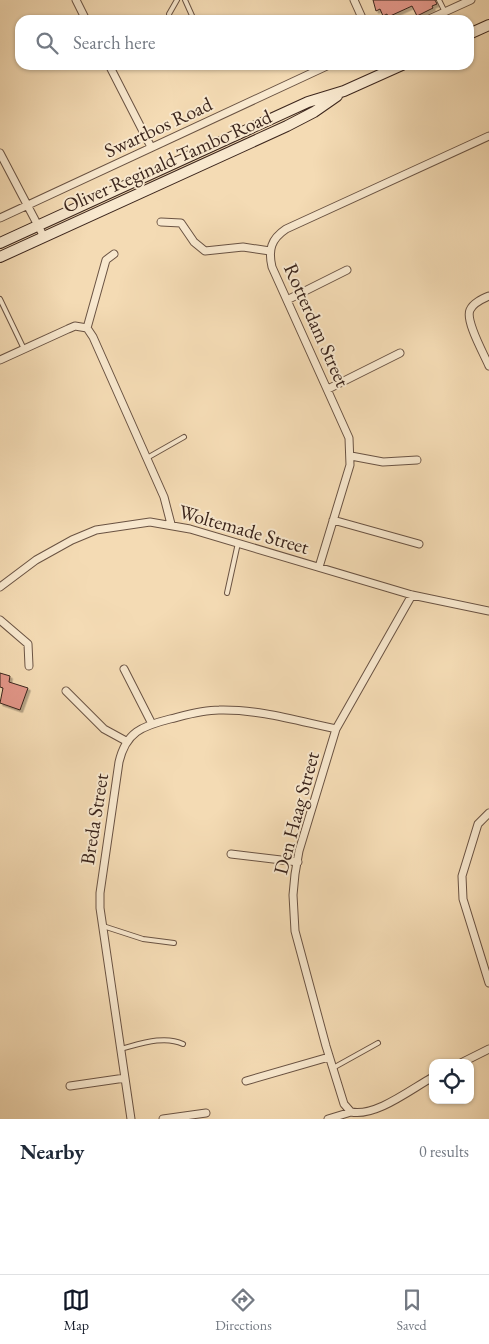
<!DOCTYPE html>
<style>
:root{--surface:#fff;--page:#f6f6f7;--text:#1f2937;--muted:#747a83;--line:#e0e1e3;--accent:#111827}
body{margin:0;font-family:"EB Garamond",serif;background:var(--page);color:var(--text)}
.controls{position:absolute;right:15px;bottom:15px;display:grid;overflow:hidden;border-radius:10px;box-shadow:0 1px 4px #0004}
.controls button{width:45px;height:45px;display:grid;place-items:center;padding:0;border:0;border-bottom:1px solid var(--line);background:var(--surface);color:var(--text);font:25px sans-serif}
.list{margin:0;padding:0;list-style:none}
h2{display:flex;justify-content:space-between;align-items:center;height:65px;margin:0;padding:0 20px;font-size:21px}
h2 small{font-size:16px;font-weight:400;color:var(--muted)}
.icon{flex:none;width:28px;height:28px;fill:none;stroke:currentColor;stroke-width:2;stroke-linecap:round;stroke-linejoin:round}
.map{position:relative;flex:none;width:489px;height:1119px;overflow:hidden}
.search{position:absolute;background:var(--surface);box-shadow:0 1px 4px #0004;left:15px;right:15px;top:15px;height:55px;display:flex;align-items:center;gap:12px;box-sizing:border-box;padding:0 18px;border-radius:15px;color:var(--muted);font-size:19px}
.sheet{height:155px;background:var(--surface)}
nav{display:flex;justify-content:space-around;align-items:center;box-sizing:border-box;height:70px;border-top:1px solid var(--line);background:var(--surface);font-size:14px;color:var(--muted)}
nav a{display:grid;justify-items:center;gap:2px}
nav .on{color:var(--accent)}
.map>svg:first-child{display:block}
.building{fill:#e19688;stroke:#3c261d;filter:url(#shadow)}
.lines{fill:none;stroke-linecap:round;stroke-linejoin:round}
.lane-casing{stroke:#6a5343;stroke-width:6}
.street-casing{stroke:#6a5343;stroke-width:9}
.secondary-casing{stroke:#3c261d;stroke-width:12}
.lane{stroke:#f8e8ce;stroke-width:4}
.street{stroke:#f8e8ce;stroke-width:7}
.secondary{stroke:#f8e8ce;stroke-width:10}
.labels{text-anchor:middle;stroke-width:4;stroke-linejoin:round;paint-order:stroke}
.street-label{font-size:20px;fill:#3c261d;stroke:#f8e8ce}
</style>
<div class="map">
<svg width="489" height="1119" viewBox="0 0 489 1119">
<defs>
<filter id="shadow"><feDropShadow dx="2.5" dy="2.5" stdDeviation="0" flood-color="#0004"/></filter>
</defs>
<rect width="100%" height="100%" fill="#f4dbb4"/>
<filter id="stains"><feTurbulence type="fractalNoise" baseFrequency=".004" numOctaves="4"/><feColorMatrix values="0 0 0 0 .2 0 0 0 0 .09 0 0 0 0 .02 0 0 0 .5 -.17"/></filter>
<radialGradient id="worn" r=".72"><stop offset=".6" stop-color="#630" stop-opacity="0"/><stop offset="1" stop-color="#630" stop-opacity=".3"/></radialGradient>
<path class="building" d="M 373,0 L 435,0 L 437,4 L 432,6 L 433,8 L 417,16 L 412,6 L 388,17 L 387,14 L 383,16 L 380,9 L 376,11 Z
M 0,673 L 10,676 L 9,682 L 28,688 L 20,710 L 0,703 L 3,688 L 0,687 Z"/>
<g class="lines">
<defs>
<path id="lane" d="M 185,0 L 194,20
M 439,0 L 445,12
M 170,20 L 169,14 L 177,0
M 311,65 L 314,72
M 0,299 L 24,349
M 147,458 L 184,437
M 227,593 L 238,543
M 103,926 L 143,939 L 174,943
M 120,1049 C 140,1044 164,1035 183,1044
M 333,1068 L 378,1043"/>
<path id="street" d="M 76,0 L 86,20
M 354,0 L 363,20
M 427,20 L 471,0
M 109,65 L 151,147
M 0,153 L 44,237
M 0,218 L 329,65
M 161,222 L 181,223 L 194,242 L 205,251 L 243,247 L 270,251
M 489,296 C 482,299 473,303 470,310 C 465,321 484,354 489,366
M 287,300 L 347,270
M 87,328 L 106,260 L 114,254
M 0,360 L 68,329 L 75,326 L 87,328 L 93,337 L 164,497 L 171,524
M 328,389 L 400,353
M 351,456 L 383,462 L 417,460
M 333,520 L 419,544
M 319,567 L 350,465 L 349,438 L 272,267 C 268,250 271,239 286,229 L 489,136
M 0,587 L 36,560 L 72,540 L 96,530 L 150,522 L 190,529 L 412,595 L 489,611
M 0,620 L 28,644 L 29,666
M 124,669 L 152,724
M 66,691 L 104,729 L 126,741
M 489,813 L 478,824 L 462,876 L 463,899 L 489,983
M 231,854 L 298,862
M 461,1063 L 489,1049
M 246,1081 L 329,1057
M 70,1086 L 125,1078
M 351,1112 L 344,1104 L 326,1046 L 295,931 L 293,895 L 295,874 L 299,851 L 336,729 L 412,595
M 351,1112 C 376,1117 411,1089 433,1077
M 131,1119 L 100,908 L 100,893 L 119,762 C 126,732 142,726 170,719 C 186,715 202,710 219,710 C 258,709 298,721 336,729
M 163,1119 L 206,1113
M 328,1119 L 351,1112"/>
<path id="secondary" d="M 469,34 L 489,25
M 0,243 L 308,102 L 344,91 L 402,65
M 0,257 L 287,126 L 314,112 L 337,96"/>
</defs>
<use href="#lane" class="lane-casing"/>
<use href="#street" class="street-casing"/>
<use href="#secondary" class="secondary-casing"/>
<use href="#lane" class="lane"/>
<use href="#street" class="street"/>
<use href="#secondary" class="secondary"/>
</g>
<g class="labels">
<g class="street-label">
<text transform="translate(158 127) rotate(-25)" y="7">Swartbos Road</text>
<text transform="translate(167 161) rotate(-24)" y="7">Oliver Reginald Tambo Road</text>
<text transform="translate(317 325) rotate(66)" y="7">Rotterdam Street</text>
<text transform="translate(244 529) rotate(16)" y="7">Woltemade Street</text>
<text transform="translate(296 813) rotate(-75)" y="7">Den Haag Street</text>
<text transform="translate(94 819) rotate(-81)" y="7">Breda Street</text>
</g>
</g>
<rect width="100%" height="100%" filter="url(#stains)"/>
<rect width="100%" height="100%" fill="url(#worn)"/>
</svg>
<div class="controls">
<button><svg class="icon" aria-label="locate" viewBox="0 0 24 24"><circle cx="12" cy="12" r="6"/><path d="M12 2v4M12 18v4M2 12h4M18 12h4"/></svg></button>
</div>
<div class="search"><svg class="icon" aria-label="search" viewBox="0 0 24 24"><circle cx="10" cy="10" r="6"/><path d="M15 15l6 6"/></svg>Search here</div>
</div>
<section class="sheet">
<h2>Nearby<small>0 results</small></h2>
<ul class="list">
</ul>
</section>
<nav>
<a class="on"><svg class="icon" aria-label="map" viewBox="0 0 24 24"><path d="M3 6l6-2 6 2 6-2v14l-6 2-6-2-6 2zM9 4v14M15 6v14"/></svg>Map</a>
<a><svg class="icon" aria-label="directions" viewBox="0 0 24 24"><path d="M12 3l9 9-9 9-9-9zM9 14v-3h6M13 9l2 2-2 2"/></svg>Directions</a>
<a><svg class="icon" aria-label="saved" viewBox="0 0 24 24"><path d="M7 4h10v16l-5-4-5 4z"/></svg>Saved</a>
</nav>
